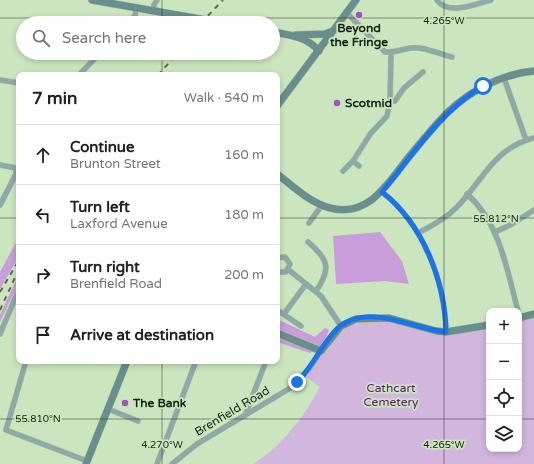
<!DOCTYPE html>
<meta charset="utf-8">
<style>
:root{--surface:#fff;--page:#f6f6f6;--text:#202124;--muted:#757577;--line:#e0e0e0}
body{margin:0;font-family:"Varela Round",sans-serif;background:var(--page);color:var(--text)}
.controls{position:absolute;right:12px;bottom:12px;display:grid;overflow:hidden;border-radius:8px;box-shadow:0 2px 6px #0003}
.controls button{width:36px;height:36px;display:grid;place-items:center;padding:0;border:0;border-bottom:1px solid var(--line);background:var(--surface);color:var(--text);font:20px sans-serif}
.stop{position:absolute;width:12px;height:12px;margin:-9px;border:3px solid #1a73e8;border-radius:50%;background:#fff}
.stop.end{background:#1a73e8;border-color:#fff;box-shadow:0 1px 4px #0008}
.list{margin:0;padding:0;list-style:none}
h2{display:flex;justify-content:space-between;align-items:center;height:52px;margin:0;padding:0 16px;font-size:17px}
h2 small{font-size:13px;font-weight:400;color:var(--muted)}
.list li{display:grid;grid-template-columns:26px 1fr auto;gap:12px;align-items:center;box-sizing:border-box;height:60px;padding:0 16px;border-top:1px solid var(--line)}
.list b{display:block;font-size:15px;white-space:nowrap}
.list p{margin:0;font-size:13px;white-space:nowrap;color:var(--muted)}
.list em{font-size:13px;font-style:normal;color:var(--muted)}
.icon{flex:none;width:22px;height:22px;fill:none;stroke:currentColor;stroke-width:2;stroke-linecap:round;stroke-linejoin:round}
.map{position:relative;flex:none;width:534px;height:464px;overflow:hidden}
.search{position:absolute;background:var(--surface);box-shadow:0 2px 6px #0003;left:16px;top:16px;width:264px;height:44px;display:flex;align-items:center;gap:10px;box-sizing:border-box;padding:0 14px;border-radius:22px;color:var(--muted);font-size:15px}
.panel{position:absolute;background:var(--surface);box-shadow:0 2px 6px #0003;left:16px;top:72px;width:264px;height:292px;border-radius:8px}
.map>svg:first-child{display:block}
.green{fill:#d2b6dd}
.forest{fill:#c89dd9}
.lines{fill:none;stroke-linecap:round;stroke-linejoin:round}
.street-casing{stroke:#abc39f;stroke-width:6}
.secondary-casing{stroke:#abc39f;stroke-width:8}
.street{stroke:#8fa8a8;stroke-width:5}
.secondary{stroke:#688e8e;stroke-width:7}
.rail{stroke:#5b6c54;stroke-width:2;stroke-dasharray:5 5;stroke-linecap:butt}
.route{stroke:#1a73e8;stroke-width:5}
.ticks{fill:none;stroke:#172213;stroke-width:1;stroke-opacity:0.45}
.poi-dot{fill:#a351c1;stroke:#cbe6be;stroke-width:1.5}
.labels{text-anchor:middle;stroke-width:3.5;stroke-linejoin:round;paint-order:stroke}
.poi-label{font-size:12px;font-weight:bold;fill:#172213;stroke:#cbe6be;text-anchor:start}
.park-label{font-size:12px;fill:#552168;stroke:#cbe6be}
.street-label{font-size:12px;fill:#172213;stroke:#cbe6be}
.ticks-label{font-size:10px;text-anchor:middle;fill:#172213;stroke:#cbe6be;stroke-width:3.5;stroke-linejoin:round;paint-order:stroke}
</style>
<div class="map">
<svg width="534" height="464" viewBox="0 0 534 464">
<rect width="100%" height="100%" fill="#cbe6be"/>
<path class="green" d="M 534,317 L 534,464 L 253,464 C 283,445 303,418 320,387 L 306,377 L 335,337 L 348,325 L 361,322 L 393,322 L 429,333 L 445,334 L 489,329 L 489,449 L 519,449 L 519,321 Z"/>
<path class="forest" d="M 380,232 L 402,261 L 409,284 L 385,281 L 336,284 L 333,236 Z
M 19,237 L 19,256 L 0,289 L 0,272 Z
M 19,274 L 19,282 L 0,322 L 0,315 Z
M 277,319 L 315,337 L 325,328 L 329,330 L 323,346 L 310,353 L 277,342 Z"/>
<g class="lines">
<defs>
<path id="street" d="M 437,0 C 448,16 476,4 491,0
M 153,11 L 154,5 L 157,0
M 347,13 L 385,52 C 395,53 402,49 411,48 C 423,46 439,54 452,57
M 129,23 L 135,16 L 136,8
M 79,75 L 100,53
M 504,78 L 526,140
M 0,80 L 19,83
M 390,101 L 395,101 L 404,88 L 423,72
M 353,161 L 359,166
M 0,165 L 16,168
M 343,171 L 353,161 L 371,133 L 387,116 L 390,101 L 391,53
M 382,192 C 423,224 445,281 446,332
M 467,194 C 500,223 507,270 518,311
M 0,205 L 16,174 L 16,168
M 309,223 L 322,205
M 495,232 L 512,224 L 534,210
M 418,233 C 432,226 445,219 456,208 C 484,180 492,149 534,138
M 308,242 C 328,259 332,268 316,291
M 277,258 L 285,257 L 290,264 L 286,272 L 277,272
M 289,270 L 321,296 L 341,326
M 277,310 L 301,326
M 284,314 L 306,284
M 0,334 L 19,289
M 26,361 L 6,430 L 87,461
M 108,409 L 138,421
M 245,416 L 266,361
M 157,464 L 196,361
M 172,464 L 197,444 L 292,387 L 309,369 L 321,351"/>
<path id="secondary" d="M 92,0 L 223,23
M 273,32 C 291,35 307,37 319,51
M 296,35 L 325,34 L 333,31
M 277,106 L 356,0
M 277,174 C 293,186 310,203 330,208 C 369,218 388,183 408,158 C 421,142 434,126 448,112 C 471,90 502,74 534,71
M 519,318 L 534,314
M 277,333 L 321,351 L 341,326 L 356,319 L 389,318 L 436,331 L 446,332 L 489,325
M 86,464 L 127,361"/>
</defs>
<use href="#street" class="street-casing"/>
<use href="#secondary" class="secondary-casing"/>
<use href="#street" class="street"/>
<use href="#secondary" class="secondary"/>
<path class="rail" d="M 201,23 L 223,0
M 158,75 L 178,53
M 0,292 L 19,260
M 0,310 L 19,269"/>
</g>
<g class="lines">
<path class="route" d="M 297,382 C 313,366 321,346 335,331 C 365,300 412,329 446,332 C 445,281 423,224 382,192 C 414,154 439,112 483,86"/>
</g>
<path class="ticks" d="M 162,0 L 162,23M 444,0 L 444,464M 0,18 L 534,18M 162,53 L 162,75M 0,218 L 19,218M 277,218 L 534,218M 162,361 L 162,464M 0,419 L 489,419M 519,419 L 534,419"/>
<g class="poi-dot">
<circle cx="359" cy="15" r="4"/>
<circle cx="337" cy="103" r="4"/>
<circle cx="125" cy="403" r="4"/>
</g>
<g class="labels">
<g class="poi-label">
<text x="359" y="32" text-anchor="middle">Beyond<tspan x="359" dy="14">the Fringe</tspan></text>
<text x="345" y="107">Scotmid</text>
<text x="133" y="407">The Bank</text>
</g>
<g class="park-label">
<text x="391" y="392">Cathcart<tspan x="391" dy="14">Cemetery</tspan></text>
</g>
<g class="street-label">
<text transform="translate(232 411) rotate(-31)" y="4">Brenfield Road</text>
</g>
</g>
<g class="ticks-label">
<text x="444" y="24">4.265°W</text>
<text x="496" y="222">55.812°N</text>
<text x="38" y="422">55.810°N</text>
<text x="162" y="448">4.270°W</text>
<text x="444" y="448">4.265°W</text>
</g>
</svg>
<div class="controls">
<button>+</button>
<button>−</button>
<button><svg class="icon" aria-label="locate" viewBox="0 0 24 24"><circle cx="12" cy="12" r="6"/><path d="M12 2v4M12 18v4M2 12h4M18 12h4"/></svg></button>
<button><svg class="icon" aria-label="layers" viewBox="0 0 24 24"><path d="M12 4l9 5-9 5-9-5zM3 14l9 5 9-5"/></svg></button>
</div>
<div class="stop" style="left:483px;top:86px"></div>
<div class="stop end" style="left:297px;top:382px"></div>
<div class="search"><svg class="icon" aria-label="search" viewBox="0 0 24 24"><circle cx="10" cy="10" r="6"/><path d="M15 15l6 6"/></svg>Search here</div>
<section class="panel">
<h2>7 min<small>Walk · 540 m</small></h2>
<ul class="list">
<li><svg class="icon" aria-label="ahead" viewBox="0 0 24 24"><path d="M12 20V5M6 11l6-6 6 6"/></svg><div><b>Continue</b><p>Brunton Street</p></div><em>160 m</em></li>
<li><svg class="icon" aria-label="left" viewBox="0 0 24 24"><path d="M17 20v-9H6M10 6l-5 5 5 5"/></svg><div><b>Turn left</b><p>Laxford Avenue</p></div><em>180 m</em></li>
<li><svg class="icon" aria-label="right" viewBox="0 0 24 24"><path d="M7 20v-9h11M14 6l5 5-5 5"/></svg><div><b>Turn right</b><p>Brenfield Road</p></div><em>200 m</em></li>
<li><svg class="icon" aria-label="arrive" viewBox="0 0 24 24"><path d="M6 21V4h12l-3 4 3 4H6"/></svg><div><b>Arrive at destination</b></div></li>
</ul>
</section>
</div>
